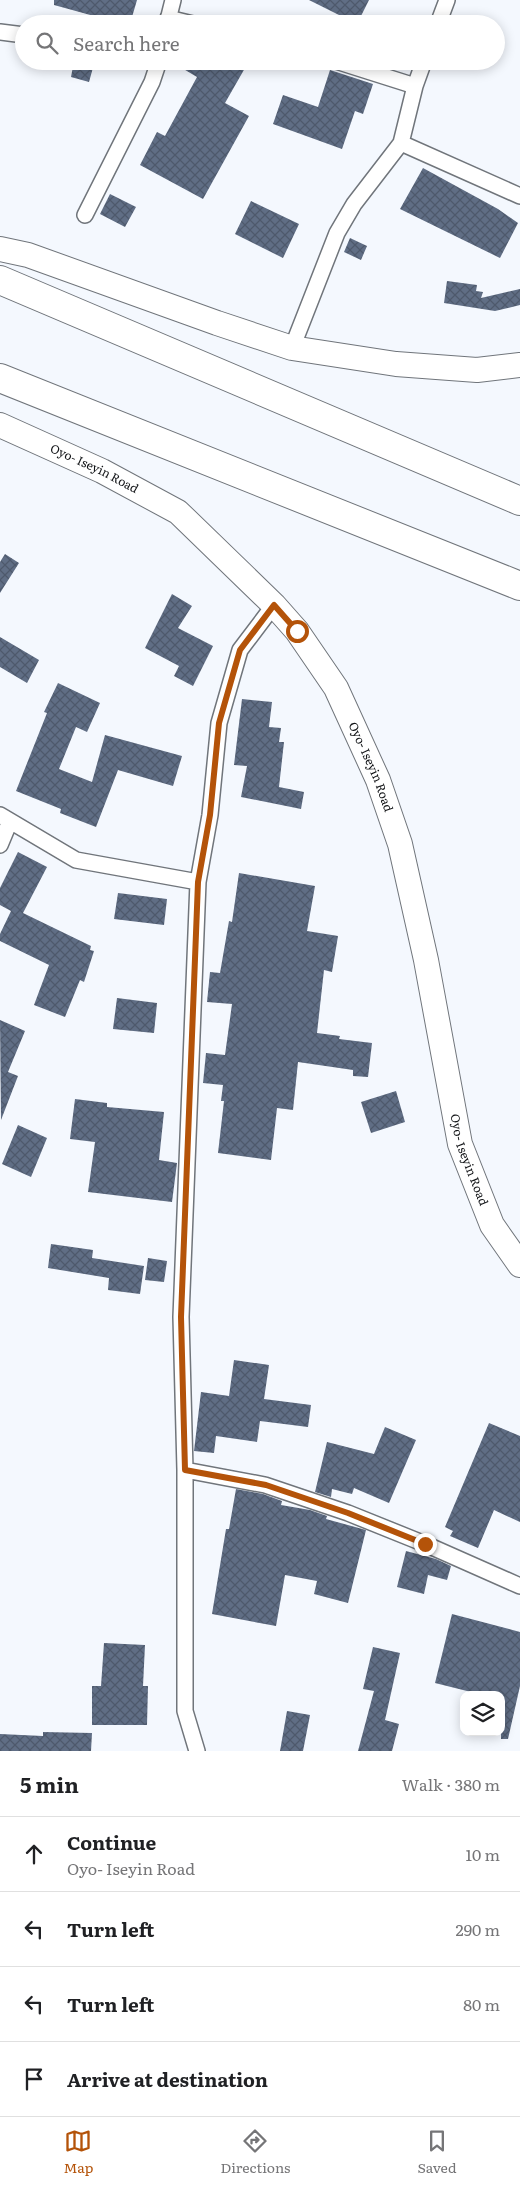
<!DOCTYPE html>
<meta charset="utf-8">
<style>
:root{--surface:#fff;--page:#f2f2f2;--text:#202124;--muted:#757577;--line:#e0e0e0;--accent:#b45309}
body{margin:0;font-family:Literata,serif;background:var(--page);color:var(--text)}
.controls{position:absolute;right:15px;bottom:15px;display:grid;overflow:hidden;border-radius:10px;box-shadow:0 2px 12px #0003}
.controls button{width:45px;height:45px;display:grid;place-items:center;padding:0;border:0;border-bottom:1px solid var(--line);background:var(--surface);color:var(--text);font:25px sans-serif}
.stop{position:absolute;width:15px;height:15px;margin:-11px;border:4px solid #b45309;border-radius:50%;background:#fff}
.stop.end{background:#b45309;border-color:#fff;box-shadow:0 1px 5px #0008}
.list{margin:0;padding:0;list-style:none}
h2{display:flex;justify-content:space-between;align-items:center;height:65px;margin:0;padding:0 20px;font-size:21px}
h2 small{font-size:16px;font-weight:400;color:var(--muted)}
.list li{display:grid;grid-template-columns:32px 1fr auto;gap:15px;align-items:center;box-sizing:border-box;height:75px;padding:0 20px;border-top:1px solid var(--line)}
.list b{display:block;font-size:19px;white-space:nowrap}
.list p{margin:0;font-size:16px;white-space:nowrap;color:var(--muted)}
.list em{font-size:16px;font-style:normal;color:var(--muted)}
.icon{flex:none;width:28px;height:28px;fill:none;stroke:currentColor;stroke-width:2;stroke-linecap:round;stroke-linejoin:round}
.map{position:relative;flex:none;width:520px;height:1751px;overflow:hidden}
.search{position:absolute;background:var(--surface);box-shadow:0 2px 12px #0003;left:15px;right:15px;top:15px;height:55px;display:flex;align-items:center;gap:12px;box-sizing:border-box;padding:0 18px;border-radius:28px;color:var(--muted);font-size:19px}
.sheet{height:365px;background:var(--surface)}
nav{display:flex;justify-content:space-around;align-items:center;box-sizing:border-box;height:70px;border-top:1px solid var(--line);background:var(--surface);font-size:14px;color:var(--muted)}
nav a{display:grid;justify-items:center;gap:2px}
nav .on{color:var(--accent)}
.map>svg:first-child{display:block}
.building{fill:url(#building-cross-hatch)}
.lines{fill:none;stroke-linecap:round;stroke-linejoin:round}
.street-casing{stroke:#70757b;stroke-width:18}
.primary-casing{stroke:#70757b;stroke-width:26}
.highway-casing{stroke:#70757b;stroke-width:30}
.street{stroke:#fff;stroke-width:15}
.primary{stroke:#fff;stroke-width:24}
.highway{stroke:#fff;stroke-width:28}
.route{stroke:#b45309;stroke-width:6}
.labels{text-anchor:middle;stroke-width:4;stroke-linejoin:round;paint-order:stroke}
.street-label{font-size:12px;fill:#131518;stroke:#fff}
</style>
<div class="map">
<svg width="520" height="1751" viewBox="0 0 520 1751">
<defs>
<pattern id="building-cross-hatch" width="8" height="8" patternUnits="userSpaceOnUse" patternTransform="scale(1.25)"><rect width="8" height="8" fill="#606e85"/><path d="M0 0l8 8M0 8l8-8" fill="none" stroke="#4e596c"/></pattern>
</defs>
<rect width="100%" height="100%" fill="#f4f8fe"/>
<path class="building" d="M 54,0 L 137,0 L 130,24 L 123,24 L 54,5 Z
M 309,0 L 369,0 L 357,24 Z
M 74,61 L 94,64 L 89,82 L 71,77 Z
M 170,61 L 234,61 L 245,68 L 225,103 L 249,116 L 203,199 L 140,165 L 157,132 L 165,136 L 197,77 Z
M 330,70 L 373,84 L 363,114 L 355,111 L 342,149 L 273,124 L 283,95 L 318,107 Z
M 423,168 L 498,209 L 518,223 L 500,258 L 400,209 Z
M 110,194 L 136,207 L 125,227 L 100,214 Z
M 251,201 L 299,224 L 283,258 L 235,234 Z
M 350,238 L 367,246 L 361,260 L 344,252 Z
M 447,281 L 477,285 L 476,291 L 483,292 L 481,298 L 520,289 L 520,305 L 495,311 L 444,303 Z
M 5,554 L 19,563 L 0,593 L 0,562 Z
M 172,594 L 192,606 L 178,628 L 213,646 L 193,686 L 174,676 L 179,666 L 145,648 Z
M 0,637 L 39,660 L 27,683 L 0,667 Z
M 58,683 L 100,703 L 87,732 L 76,727 L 59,769 L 92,782 L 105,735 L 182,756 L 173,786 L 118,770 L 96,827 L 60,813 L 61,809 L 16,791 L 47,713 L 44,712 Z
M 242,699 L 272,702 L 269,727 L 281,728 L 279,742 L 284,742 L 279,787 L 304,792 L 301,809 L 241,797 L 247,766 L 234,765 Z
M 18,852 L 47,867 L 23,913 L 91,946 L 90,950 L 94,951 L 84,982 L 80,980 L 65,1017 L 34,1005 L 49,965 L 0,941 L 0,934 L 11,911 L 0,905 L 0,888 Z
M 239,873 L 315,886 L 307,931 L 338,936 L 332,972 L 324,970 L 317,1033 L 340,1036 L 339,1039 L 372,1043 L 368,1077 L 353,1076 L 353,1070 L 298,1062 L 293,1110 L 277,1108 L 271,1160 L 218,1153 L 224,1101 L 221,1101 L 223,1085 L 203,1083 L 206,1053 L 225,1055 L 232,1004 L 207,1002 L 210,972 L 220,973 L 229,921 L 232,922 Z
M 118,893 L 167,899 L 164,925 L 114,919 Z
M 117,998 L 157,1003 L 154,1033 L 113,1029 Z
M 0,1020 L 25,1031 L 8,1072 L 18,1076 L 1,1120 Z
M 396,1091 L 405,1122 L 371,1133 L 361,1102 Z
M 75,1099 L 107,1103 L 107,1107 L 164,1112 L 159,1160 L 177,1163 L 172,1202 L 88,1192 L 95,1142 L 70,1139 Z
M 18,1125 L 47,1138 L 31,1177 L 2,1164 Z
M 51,1244 L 93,1250 L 92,1258 L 144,1266 L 140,1294 L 108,1290 L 109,1278 L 48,1268 Z
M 148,1258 L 167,1261 L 164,1282 L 145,1280 Z
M 234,1360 L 269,1365 L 264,1399 L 311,1405 L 308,1427 L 260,1421 L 257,1442 L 216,1436 L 214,1453 L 194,1451 L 201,1392 L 229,1396 Z
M 489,1423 L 520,1436 L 520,1522 L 494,1510 L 478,1548 L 450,1536 L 453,1531 L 445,1527 Z
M 385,1427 L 416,1440 L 389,1503 L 354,1488 L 352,1494 L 332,1489 L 331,1497 L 315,1492 L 327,1442 L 374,1454 Z
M 236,1489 L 263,1494 L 282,1501 L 281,1505 L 310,1510 L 327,1516 L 326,1519 L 366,1530 L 348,1603 L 314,1594 L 317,1581 L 285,1575 L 276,1626 L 212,1614 L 226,1529 L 229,1529 Z
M 406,1551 L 436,1559 L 451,1566 L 447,1580 L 428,1575 L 424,1594 L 397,1587 Z
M 452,1614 L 520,1632 L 520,1686 L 508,1739 L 501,1739 L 501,1695 L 483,1695 L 435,1683 Z
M 104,1643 L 145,1645 L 143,1686 L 148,1686 L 147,1725 L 92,1725 L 92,1686 L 101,1686 Z
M 373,1647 L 400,1653 L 385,1720 L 399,1724 L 392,1751 L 358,1751 L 374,1691 L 363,1689 Z
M 287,1711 L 310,1715 L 303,1751 L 280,1751 Z
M 43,1732 L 92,1733 L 91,1751 L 0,1751 L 0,1734 L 43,1736 Z"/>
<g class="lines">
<defs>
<path id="street" d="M 168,18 L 193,24
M 167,24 L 173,0
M 438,24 L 447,0
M 0,32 L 24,35
M 336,61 L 415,86
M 401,143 L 520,196
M 85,215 L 152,82 L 159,61
M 292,348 L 337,233 L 354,204 L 401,143 L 415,86 L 424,61
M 0,815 L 76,860 L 198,882
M 0,845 L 10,821
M 185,1470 L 265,1485 L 348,1513 L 425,1544 L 520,1586
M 197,1751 L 185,1711 L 185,1470 L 181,1317 L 198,882 L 210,815 L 219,723 L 240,650 L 274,605"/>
<g id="primary">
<path d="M 0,249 L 28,255 L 217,323 L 292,348 L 396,364 L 477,370 L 520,365"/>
<path id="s1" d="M 0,425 L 102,471 L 178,512 L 274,605 L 297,631 L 336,688 L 378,780 L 400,844 L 426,960 L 460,1144 L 492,1225 L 520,1265"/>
</g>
<path id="highway" d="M 0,280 L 520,501
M 0,378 L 520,586"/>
</defs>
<use href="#street" class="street-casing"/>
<use href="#primary" class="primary-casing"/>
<use href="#highway" class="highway-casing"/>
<use href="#street" class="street"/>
<use href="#primary" class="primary"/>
<use href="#highway" class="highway"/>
</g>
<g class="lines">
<path class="route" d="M 297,631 L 274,605 L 240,650 L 219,723 L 210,815 L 198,882 L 181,1317 L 185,1470 L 266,1485 L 348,1513 L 425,1544"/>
</g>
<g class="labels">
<g class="street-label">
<text dy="4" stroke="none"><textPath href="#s1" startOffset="104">Oyo- Iseyin Road</textPath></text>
<text dy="4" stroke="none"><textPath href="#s1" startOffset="522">Oyo- Iseyin Road</textPath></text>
<text dy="4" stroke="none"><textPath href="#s1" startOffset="928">Oyo- Iseyin Road</textPath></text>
</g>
</g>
</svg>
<div class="controls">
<button><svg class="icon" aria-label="layers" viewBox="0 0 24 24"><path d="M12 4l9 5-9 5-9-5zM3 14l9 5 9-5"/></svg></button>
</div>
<div class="stop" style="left:297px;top:631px"></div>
<div class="stop end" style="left:425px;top:1544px"></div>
<div class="search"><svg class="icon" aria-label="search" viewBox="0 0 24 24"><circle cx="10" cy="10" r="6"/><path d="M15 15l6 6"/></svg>Search here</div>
</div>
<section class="sheet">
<h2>5 min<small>Walk · 380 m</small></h2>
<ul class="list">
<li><svg class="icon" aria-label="ahead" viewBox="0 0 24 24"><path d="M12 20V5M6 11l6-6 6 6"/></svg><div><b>Continue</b><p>Oyo- Iseyin Road</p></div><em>10 m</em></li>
<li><svg class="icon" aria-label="left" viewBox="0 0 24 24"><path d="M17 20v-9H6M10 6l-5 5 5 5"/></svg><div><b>Turn left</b></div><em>290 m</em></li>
<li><svg class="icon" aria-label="left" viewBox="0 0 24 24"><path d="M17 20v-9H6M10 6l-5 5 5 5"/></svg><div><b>Turn left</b></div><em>80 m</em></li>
<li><svg class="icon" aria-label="arrive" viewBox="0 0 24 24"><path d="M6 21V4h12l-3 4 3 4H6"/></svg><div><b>Arrive at destination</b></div></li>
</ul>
</section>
<nav>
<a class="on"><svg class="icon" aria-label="map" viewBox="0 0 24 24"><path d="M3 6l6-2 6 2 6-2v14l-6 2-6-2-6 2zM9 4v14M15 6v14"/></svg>Map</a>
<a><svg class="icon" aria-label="directions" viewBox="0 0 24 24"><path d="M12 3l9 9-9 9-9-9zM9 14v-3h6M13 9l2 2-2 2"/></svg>Directions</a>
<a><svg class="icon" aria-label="saved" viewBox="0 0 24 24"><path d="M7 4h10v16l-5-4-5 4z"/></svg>Saved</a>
</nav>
